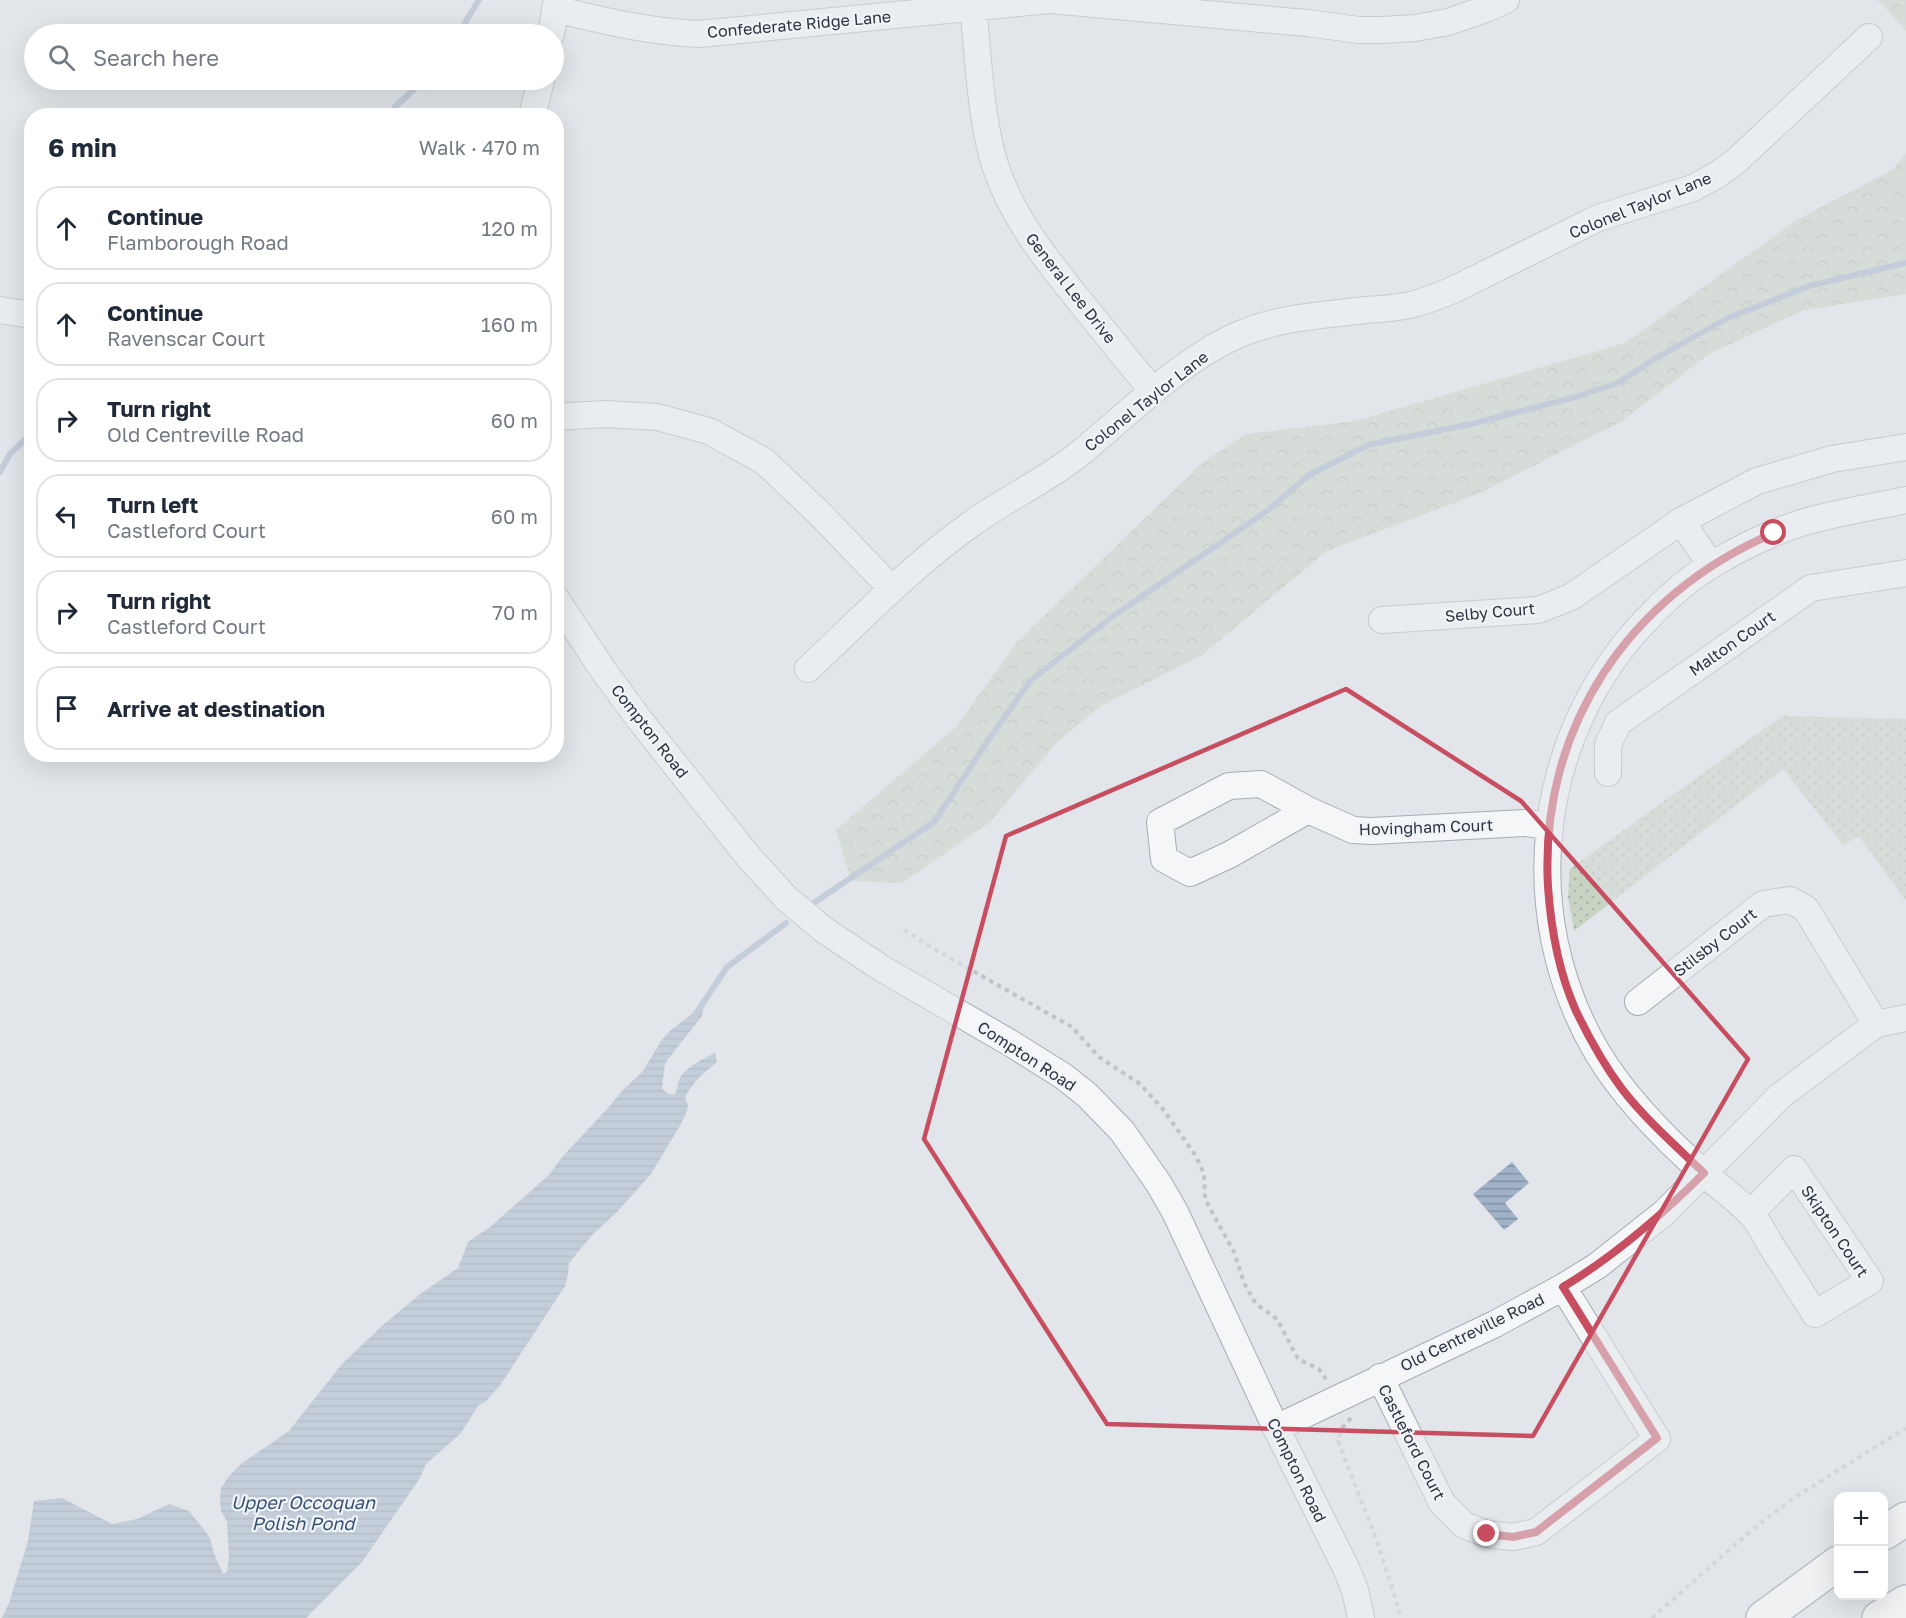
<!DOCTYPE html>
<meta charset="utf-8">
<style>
:root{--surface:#fff;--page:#f2f2f3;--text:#1f2937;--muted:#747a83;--line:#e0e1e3}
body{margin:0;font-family:"Golos Text",sans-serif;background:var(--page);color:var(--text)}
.controls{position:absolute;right:18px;bottom:18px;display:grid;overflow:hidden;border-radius:12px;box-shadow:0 6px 24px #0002}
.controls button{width:54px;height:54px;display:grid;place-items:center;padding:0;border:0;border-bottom:2px solid var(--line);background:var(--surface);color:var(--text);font:30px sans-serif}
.stop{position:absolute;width:18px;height:18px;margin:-14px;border:4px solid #c74e60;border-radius:50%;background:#fff}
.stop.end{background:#c74e60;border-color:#fff;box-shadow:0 2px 6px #0008}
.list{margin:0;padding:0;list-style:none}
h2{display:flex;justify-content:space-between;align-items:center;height:78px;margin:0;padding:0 24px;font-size:26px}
h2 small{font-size:20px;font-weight:400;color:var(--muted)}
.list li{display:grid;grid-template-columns:39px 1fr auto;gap:18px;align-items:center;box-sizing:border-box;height:84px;margin:0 12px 12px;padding:0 12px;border:2px solid var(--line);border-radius:24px}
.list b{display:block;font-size:22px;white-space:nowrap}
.list p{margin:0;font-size:20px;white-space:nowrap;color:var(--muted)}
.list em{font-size:20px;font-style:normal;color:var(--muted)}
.icon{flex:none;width:33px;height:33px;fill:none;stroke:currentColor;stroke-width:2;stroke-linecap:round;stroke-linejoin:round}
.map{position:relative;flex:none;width:1906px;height:1618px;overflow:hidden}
.search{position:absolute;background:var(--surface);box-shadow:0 6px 24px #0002;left:24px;top:24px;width:540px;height:66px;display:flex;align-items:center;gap:15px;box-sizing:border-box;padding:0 21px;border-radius:33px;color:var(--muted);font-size:22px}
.panel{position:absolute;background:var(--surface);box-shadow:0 6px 24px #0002;left:24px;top:108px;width:540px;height:654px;border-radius:24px}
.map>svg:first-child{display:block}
.grass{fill:url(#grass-dots)}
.forest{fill:url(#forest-crowns)}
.water{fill:url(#water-rules)}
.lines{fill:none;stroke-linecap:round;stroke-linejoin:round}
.stream{stroke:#9fb2c7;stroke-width:6}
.minor-casing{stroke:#a7acb3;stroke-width:28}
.highway-casing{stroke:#8a929f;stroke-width:36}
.path{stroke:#c0c3c8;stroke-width:4;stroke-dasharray:4.5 4.5;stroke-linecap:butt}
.minor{stroke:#f4f6f8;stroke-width:26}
.highway{stroke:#fff;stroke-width:33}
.route{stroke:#c74e60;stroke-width:8}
.marked{fill:none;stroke:#c74e60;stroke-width:4.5;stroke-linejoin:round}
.labels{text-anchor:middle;stroke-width:4.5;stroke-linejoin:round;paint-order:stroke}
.street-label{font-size:16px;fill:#2b3340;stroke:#f1f4f7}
.water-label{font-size:18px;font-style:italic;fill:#375172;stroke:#f1f4f7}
</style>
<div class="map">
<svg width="1906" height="1618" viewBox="0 0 1906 1618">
<defs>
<pattern id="grass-dots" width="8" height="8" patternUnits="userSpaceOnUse" patternTransform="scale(1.5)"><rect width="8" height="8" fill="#c7d3c3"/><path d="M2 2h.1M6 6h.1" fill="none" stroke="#abb6a9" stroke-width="1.8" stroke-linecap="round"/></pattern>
<pattern id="forest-crowns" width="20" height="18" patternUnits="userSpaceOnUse" patternTransform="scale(1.5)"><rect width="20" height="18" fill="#c7d3c3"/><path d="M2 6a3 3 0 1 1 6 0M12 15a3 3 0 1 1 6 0" fill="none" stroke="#abb6a9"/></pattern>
<pattern id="water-rules" width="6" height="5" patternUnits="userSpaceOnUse" patternTransform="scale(1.5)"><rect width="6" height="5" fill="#9fb2c7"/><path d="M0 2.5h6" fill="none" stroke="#8291a3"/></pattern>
</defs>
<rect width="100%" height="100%" fill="#e2e5e9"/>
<path class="grass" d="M 1782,716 L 1906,719 L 1906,901 L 1859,836 L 1843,845 L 1783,769 L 1574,931 L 1568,897 L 1570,869 Z"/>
<path class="forest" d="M 1878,0 L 1906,0 L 1906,31 Z
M 1906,153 L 1906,294 L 1804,310 L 1709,354 L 1621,422 L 1478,494 L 1327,551 L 1201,656 L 1101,706 L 1058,741 L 990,822 L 902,883 L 851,881 L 836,830 L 956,727 L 1017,642 L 1202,463 L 1246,434 L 1355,421 L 1625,343 L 1797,220 L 1894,169 Z"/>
<path class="water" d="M 704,1005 L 702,1016 L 665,1063 L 662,1088 L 667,1093 L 674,1095 C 679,1089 677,1082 681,1076 C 688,1066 705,1058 715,1053 L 717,1062 C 704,1073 692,1082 685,1098 L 688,1105 L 687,1111 L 681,1124 L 651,1174 L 617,1212 L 592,1235 L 569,1263 L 568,1274 L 565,1286 L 501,1384 L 486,1401 L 478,1406 L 461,1433 L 426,1464 L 420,1478 L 362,1562 L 306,1618 L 2,1618 L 9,1603 L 28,1541 L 34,1501 L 62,1498 L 112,1524 L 137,1519 L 169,1504 L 189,1511 L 209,1536 L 215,1556 L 223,1574 L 227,1572 L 229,1558 L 227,1522 L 221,1511 L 220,1498 L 221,1488 L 229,1476 L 241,1464 L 289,1431 L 342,1364 L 383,1325 L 419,1295 L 458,1268 L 468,1242 L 490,1227 L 549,1175 L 563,1156 L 608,1108 L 621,1092 L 643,1071 L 661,1041 L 671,1030 Z
M 1512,1162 L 1529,1183 L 1505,1203 L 1518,1219 L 1504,1230 L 1473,1194 Z"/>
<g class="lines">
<path class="stream" d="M 458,34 L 479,0
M 390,116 L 395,107 L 424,80
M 0,472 L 10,454 L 32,433
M 815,902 L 934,822 L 987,742 L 1030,681 L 1116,614 L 1267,511 L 1309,475 L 1368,445 L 1471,424 L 1572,398 L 1618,383 L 1656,358 L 1728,318 L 1809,286 L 1906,263
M 695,1015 L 727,967 L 786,923"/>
<defs>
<path id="minor" d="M 972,0 C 979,54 979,116 996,168 C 1013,218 1045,258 1078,299 C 1103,330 1128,361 1153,391
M 555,9 C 603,21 651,32 699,34 L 1050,0 L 1307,23 L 1359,30 L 1382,30 L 1415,28 L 1448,22 L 1483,10 L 1506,0
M 551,34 L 557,0
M 532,116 L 541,80
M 0,310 L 32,315
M 556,417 L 606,414 L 657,417 L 709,431 L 764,461 L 820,514 L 892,589
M 1711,565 L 1681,521 L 1757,481 L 1832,459 L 1906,447
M 556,599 L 603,670 L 639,719 L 747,855 L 786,898 L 824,930 L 881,968 L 1012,1044 L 1063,1076 L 1087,1095 L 1122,1131 L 1159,1184 L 1175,1212 L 1276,1428 L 1346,1568 L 1355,1590 L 1361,1618
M 1382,620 L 1538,610 L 1571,597 L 1681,521
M 808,669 C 861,619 912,566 971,524 C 1004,500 1041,483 1074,458 C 1126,417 1183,356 1245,332 C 1283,317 1324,315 1365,310 C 1381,309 1398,308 1414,304 C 1427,301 1440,295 1453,290 L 1598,218 L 1693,188 L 1717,175 L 1735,162 L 1869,37
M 1608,773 L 1608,745 L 1618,723 L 1811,588 L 1906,573
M 1308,810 L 1229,855 L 1190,873 L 1164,859 L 1160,822 L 1229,786 L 1261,784 L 1308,810 L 1353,830 L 1371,831 L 1526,823 L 1548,826
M 1638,1002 L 1763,904 L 1790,900 L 1806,909 L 1876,1024
M 1751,1213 L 1794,1169 L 1870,1281 L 1815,1314 C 1800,1290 1785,1267 1770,1244 C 1764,1233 1758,1220 1749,1212 C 1736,1199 1721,1188 1707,1176 C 1666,1140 1625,1099 1597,1052 C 1515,913 1536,732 1649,617 C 1668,597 1689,578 1713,564 C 1740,548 1768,534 1798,524 C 1833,513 1870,508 1906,500
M 1380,1377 L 1442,1503 L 1464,1525 L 1487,1534 L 1513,1537 L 1536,1532 L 1657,1439 L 1563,1287
M 1276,1428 L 1495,1324 L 1563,1287 L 1597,1266 L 1664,1213 L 1780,1096 L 1876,1024 L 1906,1018"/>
<path id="highway" d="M 1884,1533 L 1906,1519
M 1763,1618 L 1838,1563
M 1879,1618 L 1906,1602"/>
</defs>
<use href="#minor" class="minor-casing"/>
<use href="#highway" class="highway-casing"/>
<path class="path" d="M 904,930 L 943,954 L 1072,1027 L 1099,1057 L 1140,1084 L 1162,1108 L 1196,1156 L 1204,1174 L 1205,1199 L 1234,1252 L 1244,1283 L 1256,1304 L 1277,1319 L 1298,1359 L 1319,1369 L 1328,1382
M 1351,1418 L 1342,1428 L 1338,1441 L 1378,1544 L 1399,1610 L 1400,1618
M 1652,1618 L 1753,1529 L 1794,1498 L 1906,1428"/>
<use href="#minor" class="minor"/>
<use href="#highway" class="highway"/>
</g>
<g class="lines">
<path class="route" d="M 1487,1534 L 1513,1537 L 1536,1532 L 1657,1438 L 1563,1287 C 1616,1255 1661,1216 1704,1173 C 1676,1146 1646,1120 1622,1089 C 1604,1065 1589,1038 1576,1011 C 1559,973 1551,929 1548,887 C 1539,728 1629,595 1774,533"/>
</g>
<path d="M0 0H1906V1618H0ZM 1346,689 L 1521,801 L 1748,1059 L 1533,1436 L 1107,1424 L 924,1139 L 1006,836 Z" fill="#e2e5e9" fill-opacity=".55" fill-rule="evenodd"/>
<path class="marked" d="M 1346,689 L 1521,801 L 1748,1059 L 1533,1436 L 1107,1424 L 924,1139 L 1006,836 Z"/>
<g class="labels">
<g class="street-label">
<text transform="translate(799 24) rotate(-5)" y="6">Confederate Ridge Lane</text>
<text transform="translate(1640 205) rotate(-22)" y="6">Colonel Taylor Lane</text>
<text transform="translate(1071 288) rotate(52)" y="6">General Lee Drive</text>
<text transform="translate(1146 401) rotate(-38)" y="6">Colonel Taylor Lane</text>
<text transform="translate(1490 612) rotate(-5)" y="6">Selby Court</text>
<text transform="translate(1732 643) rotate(-35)" y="6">Malton Court</text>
<text transform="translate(650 731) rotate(52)" y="6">Compton Road</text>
<text transform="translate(1426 827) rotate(-2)" y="6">Hovingham Court</text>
<text transform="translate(1715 942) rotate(-38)" y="6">Stilsby Court</text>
<text transform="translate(1027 1056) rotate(33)" y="6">Compton Road</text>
<text transform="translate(1835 1231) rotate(56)" y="6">Skipton Court</text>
<text transform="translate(1472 1332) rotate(-26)" y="6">Old Centreville Road</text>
<text transform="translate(1412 1442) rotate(63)" y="6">Castleford Court</text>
<text transform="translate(1297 1470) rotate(64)" y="6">Compton Road</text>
</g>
<g class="water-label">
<text x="303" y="1509">Upper Occoquan<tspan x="303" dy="21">Polish Pond</tspan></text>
</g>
</g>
</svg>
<div class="controls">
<button>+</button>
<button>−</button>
</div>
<div class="stop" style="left:1774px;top:533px"></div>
<div class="stop end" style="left:1487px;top:1534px"></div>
<div class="search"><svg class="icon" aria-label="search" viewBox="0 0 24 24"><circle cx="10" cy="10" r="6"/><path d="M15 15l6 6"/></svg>Search here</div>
<section class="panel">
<h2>6 min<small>Walk · 470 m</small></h2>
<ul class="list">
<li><svg class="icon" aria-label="ahead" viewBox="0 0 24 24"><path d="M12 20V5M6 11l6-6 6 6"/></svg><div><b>Continue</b><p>Flamborough Road</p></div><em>120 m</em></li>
<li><svg class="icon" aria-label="ahead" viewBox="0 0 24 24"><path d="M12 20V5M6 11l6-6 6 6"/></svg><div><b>Continue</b><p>Ravenscar Court</p></div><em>160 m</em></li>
<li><svg class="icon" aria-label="right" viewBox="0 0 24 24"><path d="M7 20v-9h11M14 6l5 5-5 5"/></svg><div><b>Turn right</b><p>Old Centreville Road</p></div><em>60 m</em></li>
<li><svg class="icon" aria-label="left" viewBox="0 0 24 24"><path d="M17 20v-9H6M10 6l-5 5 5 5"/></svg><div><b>Turn left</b><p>Castleford Court</p></div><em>60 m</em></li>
<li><svg class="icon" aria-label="right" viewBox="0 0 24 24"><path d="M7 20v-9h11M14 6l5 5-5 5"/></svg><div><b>Turn right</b><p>Castleford Court</p></div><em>70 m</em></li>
<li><svg class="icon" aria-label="arrive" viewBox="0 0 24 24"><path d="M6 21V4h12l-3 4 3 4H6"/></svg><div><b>Arrive at destination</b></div></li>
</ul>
</section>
</div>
